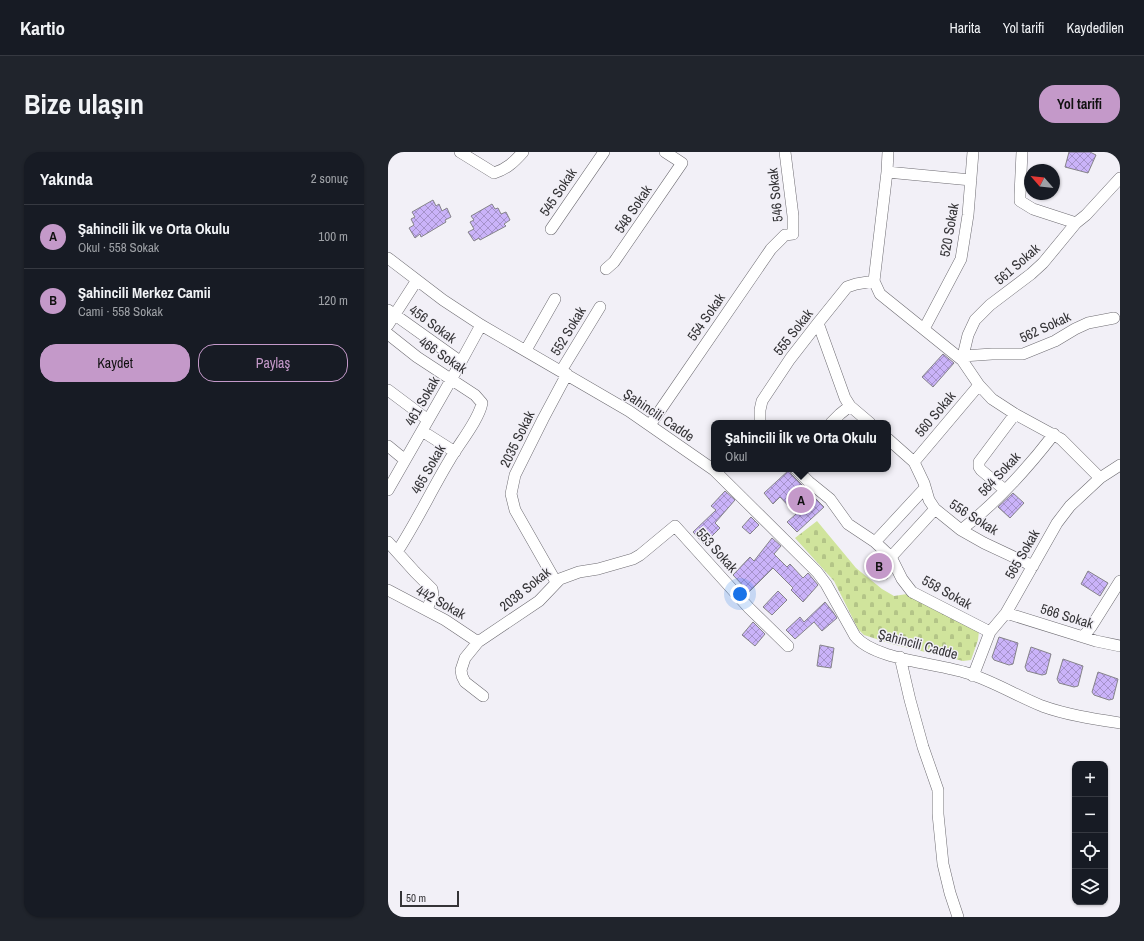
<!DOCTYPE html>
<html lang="tr">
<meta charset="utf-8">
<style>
:root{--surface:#171b24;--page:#20242c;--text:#f1f3f6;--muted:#9ea1a6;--line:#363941;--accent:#c499c9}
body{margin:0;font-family:"Archivo Narrow",sans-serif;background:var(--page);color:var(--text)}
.controls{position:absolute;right:12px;bottom:12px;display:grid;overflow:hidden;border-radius:8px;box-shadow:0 1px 3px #0004}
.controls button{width:36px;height:36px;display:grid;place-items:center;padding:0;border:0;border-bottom:1px solid var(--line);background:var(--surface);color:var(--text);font:20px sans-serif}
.compass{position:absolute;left:636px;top:12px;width:36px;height:36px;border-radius:50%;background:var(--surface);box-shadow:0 1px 3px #0004;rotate:298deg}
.scale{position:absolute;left:12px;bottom:10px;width:59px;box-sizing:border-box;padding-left:4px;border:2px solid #353437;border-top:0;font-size:11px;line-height:14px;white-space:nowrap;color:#353437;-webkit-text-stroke:3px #f2f0f7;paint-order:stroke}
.you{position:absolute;left:352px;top:442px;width:14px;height:14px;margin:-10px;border:3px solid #fff;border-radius:50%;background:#1a73e8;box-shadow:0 0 0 6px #1a73e833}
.badge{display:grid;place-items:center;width:26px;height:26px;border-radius:50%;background:var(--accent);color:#111;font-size:13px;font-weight:700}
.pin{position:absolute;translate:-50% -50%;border:2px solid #fff;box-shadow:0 1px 4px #0006}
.popup{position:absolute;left:323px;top:268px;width:180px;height:52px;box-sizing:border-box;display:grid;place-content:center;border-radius:8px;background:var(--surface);filter:drop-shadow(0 1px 3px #0005);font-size:13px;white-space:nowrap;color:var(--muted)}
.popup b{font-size:15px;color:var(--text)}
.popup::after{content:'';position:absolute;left:50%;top:100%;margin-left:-8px;border:8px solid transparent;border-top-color:var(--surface)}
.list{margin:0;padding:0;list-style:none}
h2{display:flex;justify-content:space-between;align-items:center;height:52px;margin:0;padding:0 16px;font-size:17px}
h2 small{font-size:13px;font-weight:400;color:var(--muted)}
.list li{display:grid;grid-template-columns:26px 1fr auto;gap:12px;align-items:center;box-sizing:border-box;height:64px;padding:0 16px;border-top:1px solid var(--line)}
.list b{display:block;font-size:15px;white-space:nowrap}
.list p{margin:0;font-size:13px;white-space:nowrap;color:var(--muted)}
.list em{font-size:13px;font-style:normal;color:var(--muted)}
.actions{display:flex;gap:8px;padding:12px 16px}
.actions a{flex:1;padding:9px 0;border:1px solid var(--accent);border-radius:16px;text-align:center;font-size:14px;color:var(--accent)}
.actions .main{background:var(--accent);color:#111}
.icon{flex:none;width:22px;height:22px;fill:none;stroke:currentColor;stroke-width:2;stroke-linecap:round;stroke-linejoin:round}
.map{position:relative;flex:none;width:732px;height:765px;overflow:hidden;border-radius:16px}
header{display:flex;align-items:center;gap:24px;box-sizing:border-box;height:56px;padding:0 20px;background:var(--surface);border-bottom:1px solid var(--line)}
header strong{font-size:19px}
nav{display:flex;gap:22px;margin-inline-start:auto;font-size:14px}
.intro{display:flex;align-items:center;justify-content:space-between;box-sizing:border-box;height:96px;padding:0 24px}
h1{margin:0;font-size:28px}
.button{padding:10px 18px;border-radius:16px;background:var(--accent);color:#111;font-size:14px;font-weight:700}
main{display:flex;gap:24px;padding:0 24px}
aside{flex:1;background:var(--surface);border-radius:16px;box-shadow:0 1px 3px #0004}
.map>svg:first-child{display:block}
.cemetery{fill:url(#cemetery-stones)}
.building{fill:url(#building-cross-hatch);stroke:#858389}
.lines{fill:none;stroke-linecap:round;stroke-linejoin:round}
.minor-casing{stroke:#6e6c72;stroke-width:12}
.minor{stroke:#fff;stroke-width:11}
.labels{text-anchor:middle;stroke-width:3;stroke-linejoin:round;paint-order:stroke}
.street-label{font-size:14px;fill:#353437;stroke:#f2f0f7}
</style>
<header>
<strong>Kartio</strong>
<nav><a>Harita</a><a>Yol tarifi</a><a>Kaydedilen</a></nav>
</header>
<div class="intro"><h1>Bize ulaşın</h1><a class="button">Yol tarifi</a></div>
<main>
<aside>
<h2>Yakında<small>2 sonuç</small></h2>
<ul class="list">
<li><span class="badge">A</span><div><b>Şahincili İlk ve Orta Okulu</b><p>Okul · 558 Sokak</p></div><em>100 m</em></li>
<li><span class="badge">B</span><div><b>Şahincili Merkez Camii</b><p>Cami · 558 Sokak</p></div><em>120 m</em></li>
</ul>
<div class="actions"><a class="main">Kaydet</a><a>Paylaş</a></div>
</aside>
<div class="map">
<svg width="732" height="765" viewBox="0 0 732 765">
<defs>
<pattern id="cemetery-stones" width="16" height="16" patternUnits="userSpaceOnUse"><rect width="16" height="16" fill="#d0e49c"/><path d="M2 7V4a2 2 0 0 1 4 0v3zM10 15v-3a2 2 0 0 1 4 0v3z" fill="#b3c487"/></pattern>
<pattern id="building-cross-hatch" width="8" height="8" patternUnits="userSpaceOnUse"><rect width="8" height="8" fill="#cab3f9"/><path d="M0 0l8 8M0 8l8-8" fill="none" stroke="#a592ca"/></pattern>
</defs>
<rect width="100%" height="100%" fill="#f2f0f7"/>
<path class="cemetery" d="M 429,369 L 468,416 L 494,437 L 506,444 L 519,442 L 591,479 L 590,488 L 583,508 L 575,509 L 504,492 L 476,483 L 470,477 L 446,429 L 407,386 Z"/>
<path class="building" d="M 681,0 L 702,0 L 708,3 L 700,21 L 677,15 Z
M 45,48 L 48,54 L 51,52 L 54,59 L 59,56 L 63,65 L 57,68 L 58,70 L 33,85 L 32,82 L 27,86 L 21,76 L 26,73 L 23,67 L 27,65 L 24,60 Z
M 104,52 L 107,57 L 110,56 L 113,62 L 118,60 L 122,68 L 116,72 L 118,74 L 92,88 L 91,86 L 86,89 L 80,80 L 86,77 L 82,70 L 86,68 L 83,64 Z
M 555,202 L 566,211 L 545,235 L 534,225 Z
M 401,318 L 403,322 L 436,355 L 409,380 L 399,370 L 408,362 L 392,345 L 385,352 L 376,341 Z
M 337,339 L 347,348 L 327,371 L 332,376 L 316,392 L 305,380 L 328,358 L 323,354 Z
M 625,341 L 636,351 L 622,366 L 610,355 Z
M 363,365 L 371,373 L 362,382 L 354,375 Z
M 384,386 L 393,394 L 386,402 L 399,415 L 402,412 L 415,426 L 420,421 L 430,433 L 415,450 L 403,438 L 405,436 L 385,416 L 361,440 L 345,423 L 362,405 L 366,409 Z
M 484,402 L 497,409 L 502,420 L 499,427 L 477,415 Z
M 700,419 L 720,431 L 712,444 L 693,432 Z
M 390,439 L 399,448 L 384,463 L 375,455 Z
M 437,450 L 445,460 L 449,466 L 434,479 L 426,470 L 407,487 L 398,478 L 412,465 L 416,470 Z
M 365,470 L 377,482 L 367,494 L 354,483 Z
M 611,485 L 630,491 L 625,512 L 621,513 L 606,508 L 604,505 Z
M 432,493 L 446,496 L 443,516 L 429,514 Z
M 643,495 L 663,502 L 658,522 L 654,523 L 639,519 L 637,515 Z
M 675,507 L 695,514 L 690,534 L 686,535 L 671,531 L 669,527 Z
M 710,520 L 730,527 L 725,547 L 721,548 L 706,543 L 704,540 Z"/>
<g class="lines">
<defs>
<path id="minor" d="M 72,0 L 106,21 C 119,17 126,10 135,0
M 500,0 L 499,20 L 486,129 L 492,142 L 574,208 L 591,233 L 604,247 L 627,262 L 673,287 L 712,326
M 634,0 L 632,43 L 632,49 L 645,57 L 688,71
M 499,20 L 583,28
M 163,77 L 216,0
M 0,106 L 55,148 L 93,173 L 241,259 L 326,318 L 429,420 L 438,432 L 467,484 C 486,508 549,511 579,521 C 605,529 629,544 654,554 C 679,563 706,567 732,571
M 218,117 L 226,110 L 294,11 L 277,0
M 0,158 L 73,210
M 430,171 L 457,246 L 462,254 L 482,271
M 0,173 L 29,128
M 536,177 L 573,107 L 580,63 L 585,0
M 0,182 L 29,205 L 87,243 L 94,251 C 91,268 70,293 61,309 C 43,339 28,371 9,400
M 138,198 L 167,147
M 575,204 L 604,202 L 635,202 L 667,189 L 687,177 L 700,171 L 726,166
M 574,208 L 580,183 L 587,168 L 602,153 L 643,122 L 655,111 L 688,71 L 698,63 L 732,26
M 173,219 L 212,155
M 0,238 L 40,268
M 372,271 L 372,258 L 374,249 L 402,207 L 430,171 L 459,135 L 468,132 L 486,129
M 443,271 L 452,262 L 462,254
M 262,273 L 383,97 L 397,83 L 405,82 L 405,64 L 397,0
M 34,279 L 67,300
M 500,287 L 526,310 L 536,331 L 541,348 L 547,357 L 573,378 L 596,391 L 645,414
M 0,294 L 17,308
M 526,310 L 591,233
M 408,317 L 421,330 L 442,347 L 460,372 L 487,390 L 503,405 L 514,427 L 524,440 L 602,480
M 0,338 L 63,228 L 93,173
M 617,338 L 593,318 L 591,315 L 591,310 L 627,262
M 573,378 C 608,351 639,317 666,282
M 0,390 L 27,420 L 44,437 L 45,442 L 39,458
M 487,390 L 537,336
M 503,405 L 547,357
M 168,430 L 127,358 L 123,342 L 127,323 L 155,267 L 179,222
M 0,438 L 57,468 L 90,490
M 618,461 L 708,489 L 732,494
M 695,485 L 703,475 L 732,429
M 512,505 L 522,548 L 535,595 L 550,638 L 550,662 L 555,712 L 562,741 L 570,765
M 585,524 L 602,480 L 618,461 L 669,371 L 682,354 L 712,326 L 732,313
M 95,544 L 77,530 L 74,524 L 73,518 L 77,506 L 90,490 L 151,449 L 172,427 L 191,420 L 210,417 L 245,407 L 252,403 L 287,374 L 361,456 L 400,494"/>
</defs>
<use href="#minor" class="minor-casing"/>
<use href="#minor" class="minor"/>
</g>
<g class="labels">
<g class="street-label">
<text transform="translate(170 40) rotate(-56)" y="5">545 Sokak</text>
<text transform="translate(387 43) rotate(-96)" y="5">546 Sokak</text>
<text transform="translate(245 57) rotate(-56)" y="5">548 Sokak</text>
<text transform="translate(561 78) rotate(-80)" y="5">520 Sokak</text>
<text transform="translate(629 112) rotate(-41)" y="5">561 Sokak</text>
<text transform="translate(318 165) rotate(-55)" y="5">554 Sokak</text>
<text transform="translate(45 172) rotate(36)" y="5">456 Sokak</text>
<text transform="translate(657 175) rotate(-25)" y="5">562 Sokak</text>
<text transform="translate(180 179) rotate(-59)" y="5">552 Sokak</text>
<text transform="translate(405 180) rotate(-52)" y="5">555 Sokak</text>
<text transform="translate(55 203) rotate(34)" y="5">466 Sokak</text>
<text transform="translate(34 249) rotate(-60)" y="5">461 Sokak</text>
<text transform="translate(547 262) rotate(-50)" y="5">560 Sokak</text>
<text transform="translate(271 263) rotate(34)" y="5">Şahincili Cadde</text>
<text transform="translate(129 287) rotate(-64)" y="5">2035 Sokak</text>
<text transform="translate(40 317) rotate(-60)" y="5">465 Sokak</text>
<text transform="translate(611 322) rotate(-47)" y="5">564 Sokak</text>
<text transform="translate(586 365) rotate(32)" y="5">556 Sokak</text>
<text transform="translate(329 398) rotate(48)" y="5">553 Sokak</text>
<text transform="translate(634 402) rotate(-60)" y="5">565 Sokak</text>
<text transform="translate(137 437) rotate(-39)" y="5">2038 Sokak</text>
<text transform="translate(559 440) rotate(29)" y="5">558 Sokak</text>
<text transform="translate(53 450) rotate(29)" y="5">442 Sokak</text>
<text transform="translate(679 464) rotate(17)" y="5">566 Sokak</text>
<text transform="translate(530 492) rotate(15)" y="5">Şahincili Cadde</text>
</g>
</g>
</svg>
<div class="controls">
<button>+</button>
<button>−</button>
<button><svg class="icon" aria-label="locate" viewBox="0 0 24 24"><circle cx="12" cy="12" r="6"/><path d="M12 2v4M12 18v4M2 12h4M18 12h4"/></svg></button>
<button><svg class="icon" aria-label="layers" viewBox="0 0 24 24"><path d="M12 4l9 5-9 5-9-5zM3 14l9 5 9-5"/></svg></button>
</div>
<svg class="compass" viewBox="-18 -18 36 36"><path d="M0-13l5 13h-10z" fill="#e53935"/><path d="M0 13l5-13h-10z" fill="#9ea1a6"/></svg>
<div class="scale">50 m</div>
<div class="you"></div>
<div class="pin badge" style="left:413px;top:348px">A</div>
<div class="popup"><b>Şahincili İlk ve Orta Okulu</b>Okul</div>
<div class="pin badge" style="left:491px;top:414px">B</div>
</div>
</main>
